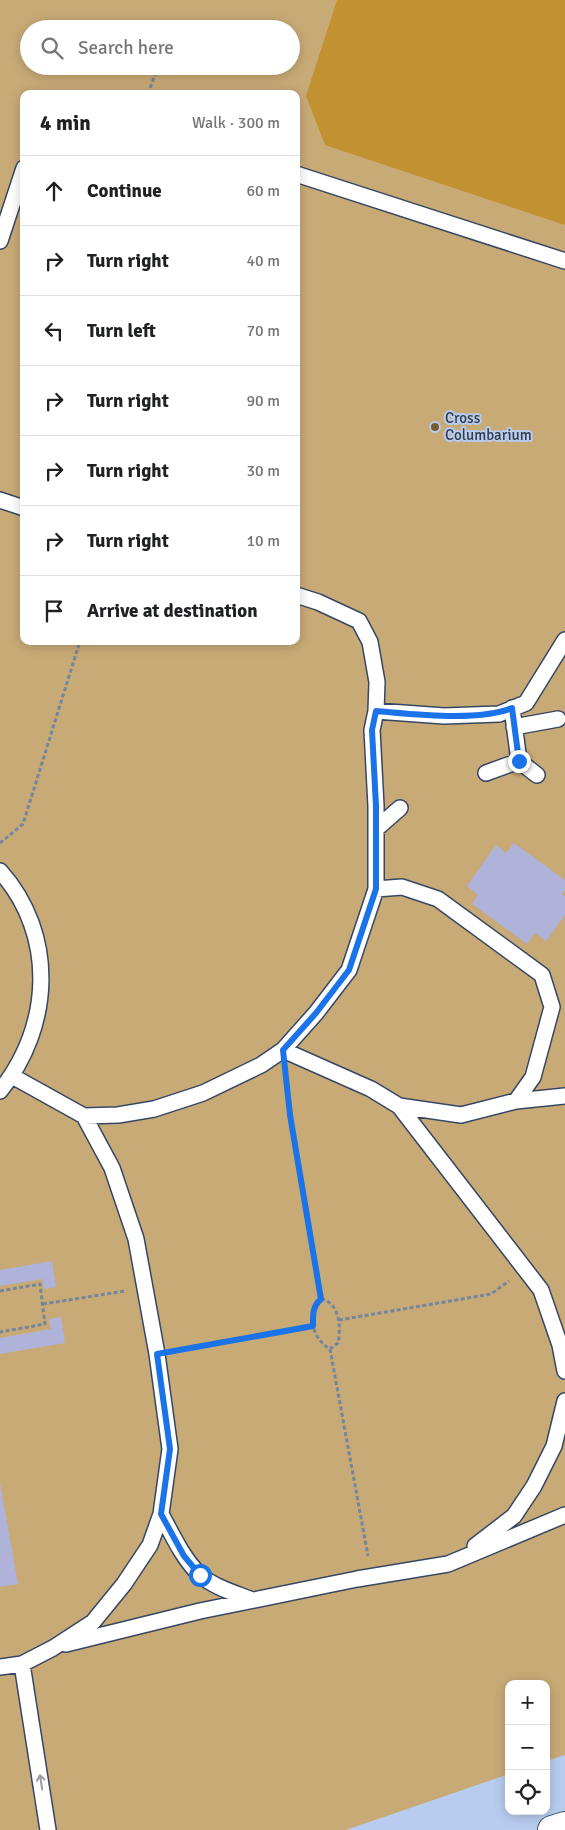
<!DOCTYPE html>
<meta charset="utf-8">
<style>
:root{--surface:#fff;--page:#f6f6f6;--text:#202124;--muted:#757577;--line:#e0e0e0}
body{margin:0;font-family:Signika,sans-serif;background:var(--page);color:var(--text)}
.controls{position:absolute;right:15px;bottom:15px;display:grid;overflow:hidden;border-radius:10px;box-shadow:0 2px 12px #0003}
.controls button{width:45px;height:45px;display:grid;place-items:center;padding:0;border:0;border-bottom:1px solid var(--line);background:var(--surface);color:var(--text);font:25px sans-serif}
.stop{position:absolute;width:15px;height:15px;margin:-11px;border:4px solid #1a73e8;border-radius:50%;background:#fff}
.stop.end{background:#1a73e8;border-color:#fff;box-shadow:0 1px 5px #0008}
.list{margin:0;padding:0;list-style:none}
h2{display:flex;justify-content:space-between;align-items:center;height:65px;margin:0;padding:0 20px;font-size:21px}
h2 small{font-size:16px;font-weight:400;color:var(--muted)}
.list li{display:grid;grid-template-columns:32px 1fr auto;gap:15px;align-items:center;box-sizing:border-box;height:70px;padding:0 20px;border-top:1px solid var(--line)}
.list b{display:block;font-size:19px;white-space:nowrap}
.list em{font-size:16px;font-style:normal;color:var(--muted)}
.icon{flex:none;width:28px;height:28px;fill:none;stroke:currentColor;stroke-width:2;stroke-linecap:round;stroke-linejoin:round}
.map{position:relative;flex:none;width:565px;height:1830px;overflow:hidden}
.search{position:absolute;background:var(--surface);box-shadow:0 2px 12px #0003;left:20px;top:20px;width:280px;height:55px;display:flex;align-items:center;gap:12px;box-sizing:border-box;padding:0 18px;border-radius:28px;color:var(--muted);font-size:19px}
.panel{position:absolute;background:var(--surface);box-shadow:0 2px 12px #0003;left:20px;top:90px;width:280px;height:555px;border-radius:10px}
.map>svg:first-child{display:block}
.green{fill:#c8aa76;fill-rule:evenodd}
.forest{fill:#c29131}
.building{fill:#afb3d9}
.lines{fill:none;stroke-linecap:round;stroke-linejoin:round}
.service-casing{stroke:#364764;stroke-width:18}
.primary-casing{stroke:#364764;stroke-width:30}
.path{stroke:#76859e;stroke-width:3;stroke-dasharray:4 2.5;stroke-linecap:butt}
.service{stroke:#fff;stroke-width:15}
.primary{stroke:#fff;stroke-width:28}
.oneway{stroke:#989da4}
.route{stroke:#1a73e8;stroke-width:6}
.poi-dot{fill:#765c2e;stroke:#b7ccef;stroke-width:2}
.labels{text-anchor:middle;stroke-width:4;stroke-linejoin:round;paint-order:stroke}
.poi-label{font-size:15px;fill:#323b49;stroke:#b7ccef;text-anchor:start}
</style>
<div class="map">
<svg width="565" height="1830" viewBox="0 0 565 1830">
<rect width="100%" height="100%" fill="#b7ccef"/>
<path class="green" d="M 0,0 L 565,0 L 565,1755 L 546,1761 L 546,1684 L 509,1684 L 509,1774 L 346,1830 L 0,1830 ZM 29,29 L 291,29 L 291,66 L 29,66 ZM 24,94 L 296,94 L 296,641 L 24,641 Z"/>
<path class="forest" d="M 337,0 L 565,0 L 565,225 L 325,145 L 306,96 Z"/>
<path class="building" d="M 514,843 L 565,880 L 565,890 L 562,894 L 565,896 L 565,915 L 546,941 L 535,933 L 527,944 L 472,904 L 478,895 L 467,886 L 496,845 L 506,853 Z
M 52,1261 L 56,1287 L 44,1289 L 42,1279 L 0,1286 L 0,1270 Z
M 61,1317 L 65,1343 L 0,1354 L 0,1338 L 51,1329 L 49,1319 Z
M 0,1483 L 18,1584 L 0,1587 Z"/>
<g class="lines">
<defs>
<path id="service" d="M 296,174 L 565,261
M 0,241 L 24,168
M 0,500 L 24,508
M 512,708 L 519,761
M 376,711 L 444,716 L 499,714 L 526,703 L 565,640
M 514,727 L 558,719
M 486,773 L 519,761 L 537,775
M 376,829 L 400,808
M 0,871 C 57,935 52,1027 0,1091
M 376,889 L 402,887 L 438,899 L 542,975 L 552,1007 L 533,1077 L 516,1101
M 283,1050 L 371,1089 L 399,1106 L 541,1290 L 560,1345 L 565,1371
M 399,1106 L 461,1115 L 516,1101 L 565,1096
M 84,1116 L 118,1115 L 154,1109 L 203,1093 L 261,1065 L 283,1050 L 316,1013 L 349,970 L 376,889 L 376,806 L 372,730 L 376,711 L 377,682 L 370,642 L 359,621 L 318,602 L 296,595
M 161,1514 C 172,1534 182,1557 199,1574 C 213,1587 235,1593 252,1600
M 475,1546 L 514,1516 L 534,1486 L 554,1446 L 565,1401
M 66,1644 L 200,1611 L 357,1579 L 448,1564 L 565,1515
M 22,1664 L 48,1830
M 0,1667 L 22,1664 L 53,1648 L 93,1622 L 124,1584 L 150,1545 L 161,1514 L 170,1449 L 157,1354 L 136,1239 L 112,1168 L 84,1116 L 12,1076"/>
<path id="primary" d="M 552,1830 L 565,1826"/>
</defs>
<use href="#service" class="service-casing"/>
<use href="#primary" class="primary-casing"/>
<path class="path" d="M 148,94 L 158,66
M 0,843 L 23,824 L 80,641
M 286,1075 L 289,1115 L 321,1299
M 0,1291 L 40,1284 L 45,1324 L 0,1332
M 321,1299 C 340,1303 341,1327 338,1343 L 330,1349 C 313,1340 305,1313 321,1299 Z
M 43,1304 L 125,1291
M 339,1320 L 491,1294 L 509,1281
M 330,1349 L 368,1556
M 177,1350 L 313,1326"/>
<use href="#service" class="service"/>
<use href="#primary" class="primary"/>
</g>
<defs><path id="oneway-shaft" d="M-6 0H5M1.5-3L5.5 0L1.5 3" fill="none" stroke-width="1.6" stroke-linecap="round" stroke-linejoin="round" transform="scale(1.25)"/></defs>
<use class="oneway" href="#oneway-shaft" transform="translate(41 1782) rotate(-99)"/>
<g class="lines">
<path class="route" d="M 200,1575 L 184,1556 L 161,1514 L 170,1449 L 157,1354 L 313,1326 C 313,1315 312,1307 321,1299 L 290,1115 L 283,1050 L 316,1013 L 349,970 L 376,889 L 376,806 L 372,730 L 376,711 C 413,714 478,722 512,708 L 519,761"/>
</g>
<circle class="poi-dot" cx="435" cy="427" r="5"/>
<g class="labels">
<g class="poi-label">
<text x="445" y="423">Cross<tspan x="445" dy="17">Columbarium</tspan></text>
</g>
</g>
</svg>
<div class="controls">
<button>+</button>
<button>−</button>
<button><svg class="icon" aria-label="locate" viewBox="0 0 24 24"><circle cx="12" cy="12" r="6"/><path d="M12 2v4M12 18v4M2 12h4M18 12h4"/></svg></button>
</div>
<div class="stop" style="left:200px;top:1575px"></div>
<div class="stop end" style="left:519px;top:761px"></div>
<div class="search"><svg class="icon" aria-label="search" viewBox="0 0 24 24"><circle cx="10" cy="10" r="6"/><path d="M15 15l6 6"/></svg>Search here</div>
<section class="panel">
<h2>4 min<small>Walk · 300 m</small></h2>
<ul class="list">
<li><svg class="icon" aria-label="ahead" viewBox="0 0 24 24"><path d="M12 20V5M6 11l6-6 6 6"/></svg><div><b>Continue</b></div><em>60 m</em></li>
<li><svg class="icon" aria-label="right" viewBox="0 0 24 24"><path d="M7 20v-9h11M14 6l5 5-5 5"/></svg><div><b>Turn right</b></div><em>40 m</em></li>
<li><svg class="icon" aria-label="left" viewBox="0 0 24 24"><path d="M17 20v-9H6M10 6l-5 5 5 5"/></svg><div><b>Turn left</b></div><em>70 m</em></li>
<li><svg class="icon" aria-label="right" viewBox="0 0 24 24"><path d="M7 20v-9h11M14 6l5 5-5 5"/></svg><div><b>Turn right</b></div><em>90 m</em></li>
<li><svg class="icon" aria-label="right" viewBox="0 0 24 24"><path d="M7 20v-9h11M14 6l5 5-5 5"/></svg><div><b>Turn right</b></div><em>30 m</em></li>
<li><svg class="icon" aria-label="right" viewBox="0 0 24 24"><path d="M7 20v-9h11M14 6l5 5-5 5"/></svg><div><b>Turn right</b></div><em>10 m</em></li>
<li><svg class="icon" aria-label="arrive" viewBox="0 0 24 24"><path d="M6 21V4h12l-3 4 3 4H6"/></svg><div><b>Arrive at destination</b></div></li>
</ul>
</section>
</div>
